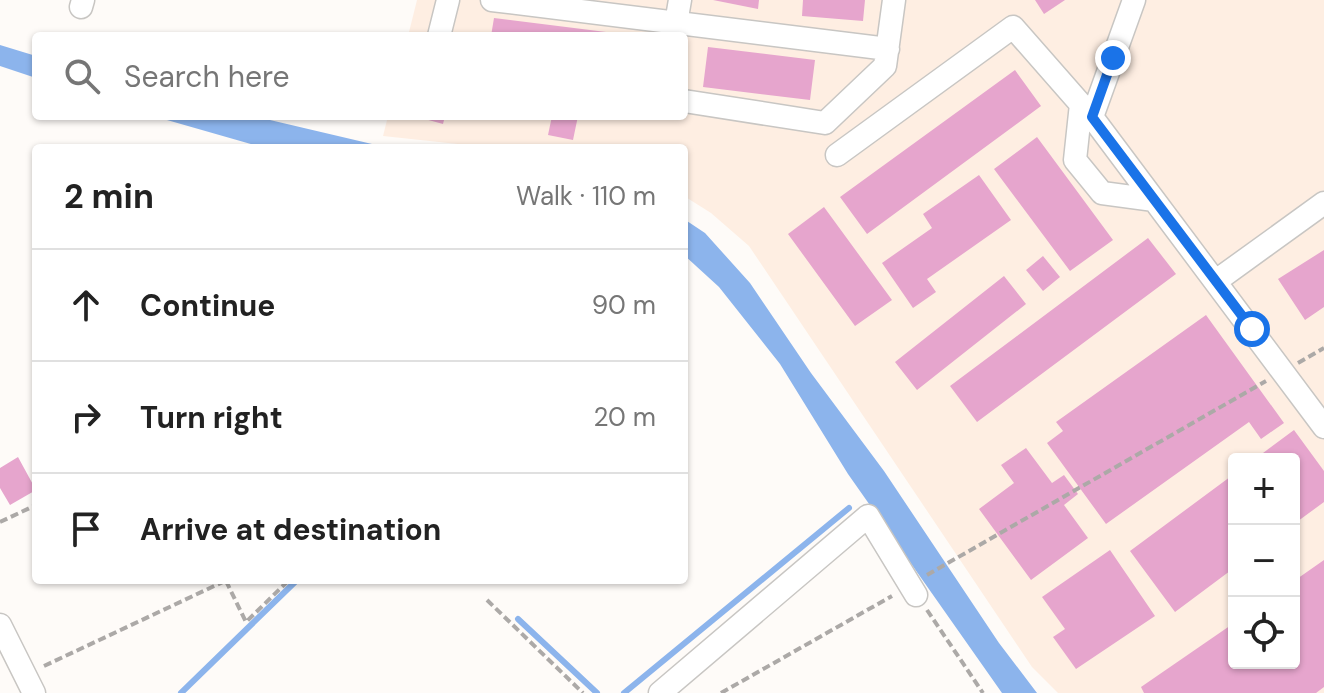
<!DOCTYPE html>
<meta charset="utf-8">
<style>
:root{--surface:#fff;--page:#f6f6f6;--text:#222;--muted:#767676;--line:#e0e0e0}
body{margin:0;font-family:"DM Sans",sans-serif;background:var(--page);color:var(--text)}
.controls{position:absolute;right:24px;bottom:24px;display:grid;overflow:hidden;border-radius:8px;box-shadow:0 2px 6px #0004}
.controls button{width:72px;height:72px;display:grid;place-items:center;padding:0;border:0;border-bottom:2px solid var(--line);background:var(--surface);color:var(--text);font:40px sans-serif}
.stop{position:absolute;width:24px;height:24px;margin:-18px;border:6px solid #1a73e8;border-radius:50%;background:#fff}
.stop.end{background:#1a73e8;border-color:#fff;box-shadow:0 2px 8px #0008}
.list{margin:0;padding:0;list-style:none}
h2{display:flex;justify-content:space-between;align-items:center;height:104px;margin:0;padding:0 32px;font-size:34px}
h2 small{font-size:26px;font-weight:400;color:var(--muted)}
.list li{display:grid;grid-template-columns:52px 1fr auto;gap:24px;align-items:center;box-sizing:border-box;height:112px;padding:0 32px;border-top:2px solid var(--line)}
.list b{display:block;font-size:30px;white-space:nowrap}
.list em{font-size:26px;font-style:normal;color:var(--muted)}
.icon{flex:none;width:44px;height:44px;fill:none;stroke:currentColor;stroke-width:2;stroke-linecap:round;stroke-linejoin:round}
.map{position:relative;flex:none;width:1324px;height:693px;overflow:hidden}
.search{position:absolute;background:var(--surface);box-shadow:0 2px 6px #0004;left:32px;top:32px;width:656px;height:88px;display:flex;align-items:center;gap:20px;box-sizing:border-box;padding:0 28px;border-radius:8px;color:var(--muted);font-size:30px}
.panel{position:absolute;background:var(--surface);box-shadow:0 2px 6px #0004;left:32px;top:144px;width:656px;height:440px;border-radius:8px}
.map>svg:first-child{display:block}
.industrial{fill:#feeee2;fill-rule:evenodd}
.water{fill:#8cb4ec}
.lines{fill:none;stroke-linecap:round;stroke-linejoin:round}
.stream{stroke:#8cb4ec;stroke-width:6}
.building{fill:#e6a5cd}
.minor-casing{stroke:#c8c6c3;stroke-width:25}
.path{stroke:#aca9a7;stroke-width:4;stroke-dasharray:8 4;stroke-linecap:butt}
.minor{stroke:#fff;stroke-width:22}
.route{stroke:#1a73e8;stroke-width:10}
</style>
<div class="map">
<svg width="1324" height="693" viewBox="0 0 1324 693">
<rect width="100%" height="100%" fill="#fefbf8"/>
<path class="industrial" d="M 417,0 L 1324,0 L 1324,693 L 1058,693 L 1032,667 L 749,246 L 711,213 L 684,196 L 684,148 L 467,145 L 383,136 L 388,116 L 684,116 L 684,36 L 408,36 ZM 1234,459 L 1294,459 L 1294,663 L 1234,663 Z"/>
<path class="water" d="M 0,45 L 36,56 L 36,78 L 0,66 Z
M 153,116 L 253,116 L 389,148 L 265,148 Z
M 684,219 L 705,233 L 750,283 L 811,373 L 884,471 L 999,643 L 1037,693 L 1002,693 L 848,474 L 780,364 L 719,287 L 684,255 Z"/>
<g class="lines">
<path class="stream" d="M 518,619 L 597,693
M 181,693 L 297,580
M 624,693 L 849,508"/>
</g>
<path class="building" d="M 713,0 L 759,0 L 758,9 Z
M 803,0 L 865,0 L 863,21 L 802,16 Z
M 1035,0 L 1065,0 L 1044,14 Z
M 494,18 L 622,34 L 622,36 L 491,36 Z
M 708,47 L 815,60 L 810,100 L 703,87 Z
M 1015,70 L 1041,106 L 867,234 L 840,197 Z
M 414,116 L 445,116 L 443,124 Z
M 552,116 L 578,116 L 573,140 L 548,135 Z
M 1037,137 L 1113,240 L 1070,271 L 994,169 Z
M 979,175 L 1011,220 L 927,279 L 936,292 L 913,308 L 882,263 L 932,228 L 923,214 Z
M 824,207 L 892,300 L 855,326 L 788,234 Z
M 1148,238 L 1176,274 L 977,422 L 950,386 Z
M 1324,250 L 1324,307 L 1305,320 L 1278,279 Z
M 1043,256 L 1060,277 L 1043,291 L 1026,270 Z
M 1004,276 L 1026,304 L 917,390 L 895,362 Z
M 1206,315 L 1284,423 L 1261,439 L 1249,422 L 1106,524 L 1047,443 L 1063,431 L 1056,422 Z
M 1294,430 L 1324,471 L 1324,502 L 1294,524 L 1294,459 L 1255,459 Z
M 1026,448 L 1052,483 L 1064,475 L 1078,494 L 1064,505 L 1088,538 L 1031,580 L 979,509 L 1014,483 L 1001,465 Z
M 18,457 L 36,490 L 10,505 L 0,488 L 0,468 Z
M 1234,474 L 1234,568 L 1175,612 L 1130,551 Z
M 1110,550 L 1155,616 L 1076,669 L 1053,637 L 1065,629 L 1042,597 Z
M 1324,560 L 1324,687 L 1316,693 L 1144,693 L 1141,687 L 1234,623 L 1234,663 L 1294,663 L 1294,581 Z"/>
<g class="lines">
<defs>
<path id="minor" d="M 492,0 L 888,49
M 1134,0 L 1092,117 L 1324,427
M 81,7 L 83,0
M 674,35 L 680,0
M 439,36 L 448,0
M 684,101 L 825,123 L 885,66 L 894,0
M 1081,104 L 1075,160 L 1102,193 L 1154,200
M 837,155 L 1013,27 L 1092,117
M 1216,281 L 1324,203
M 0,625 L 34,693
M 660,693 L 868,516 L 916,595"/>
</defs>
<use href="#minor" class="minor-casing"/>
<path class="path" d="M 1298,363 L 1324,348
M 0,522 L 36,505
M 927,575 L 1266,381
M 226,581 L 246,622 L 289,580
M 487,600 L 583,693
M 927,610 L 983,693
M 44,666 L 227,580
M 721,693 L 892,596"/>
<use href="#minor" class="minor"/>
</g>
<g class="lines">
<path class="route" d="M 1113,58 L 1092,117 L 1252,329"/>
</g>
</svg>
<div class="controls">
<button>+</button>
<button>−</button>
<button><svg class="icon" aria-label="locate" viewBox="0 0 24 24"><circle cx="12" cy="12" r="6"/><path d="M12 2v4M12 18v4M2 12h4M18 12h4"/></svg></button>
</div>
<div class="stop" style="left:1252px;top:329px"></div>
<div class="stop end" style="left:1113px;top:58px"></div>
<div class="search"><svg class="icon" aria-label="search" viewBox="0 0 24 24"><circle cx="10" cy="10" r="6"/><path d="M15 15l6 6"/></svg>Search here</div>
<section class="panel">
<h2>2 min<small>Walk · 110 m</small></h2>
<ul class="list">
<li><svg class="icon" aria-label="ahead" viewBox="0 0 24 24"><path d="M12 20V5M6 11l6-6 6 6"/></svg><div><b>Continue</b></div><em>90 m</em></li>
<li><svg class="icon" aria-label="right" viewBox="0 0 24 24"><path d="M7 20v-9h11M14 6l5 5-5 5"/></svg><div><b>Turn right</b></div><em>20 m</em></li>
<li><svg class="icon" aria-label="arrive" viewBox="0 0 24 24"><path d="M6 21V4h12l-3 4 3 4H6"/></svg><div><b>Arrive at destination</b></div></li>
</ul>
</section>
</div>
